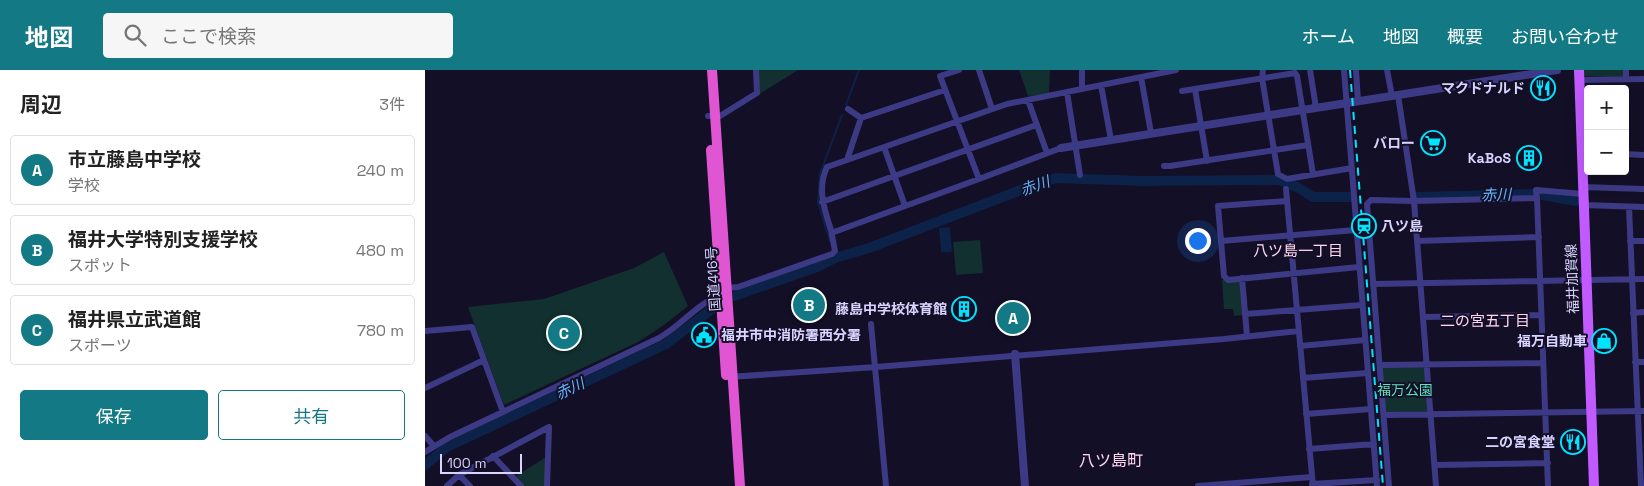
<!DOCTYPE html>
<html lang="ja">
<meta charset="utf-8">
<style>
:root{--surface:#fff;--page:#f6f6f6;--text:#222;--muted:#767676;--line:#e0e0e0;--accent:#137a85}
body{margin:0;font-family:"Space Grotesk","Noto Sans JP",sans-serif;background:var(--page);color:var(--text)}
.controls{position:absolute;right:15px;top:15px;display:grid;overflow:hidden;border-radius:5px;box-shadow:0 5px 20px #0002}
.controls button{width:45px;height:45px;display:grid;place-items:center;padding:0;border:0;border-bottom:1px solid var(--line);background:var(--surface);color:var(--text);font:25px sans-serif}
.scale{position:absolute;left:15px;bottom:12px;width:82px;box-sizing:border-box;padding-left:5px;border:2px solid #d9d4ff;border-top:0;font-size:14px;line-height:18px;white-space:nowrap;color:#d9d4ff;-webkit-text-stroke:4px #130f26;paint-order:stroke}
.you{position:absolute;left:772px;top:170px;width:18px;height:18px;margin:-12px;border:4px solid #fff;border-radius:50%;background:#1a73e8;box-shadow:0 0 0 8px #1a73e833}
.badge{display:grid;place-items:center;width:32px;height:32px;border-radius:50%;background:var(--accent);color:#fff;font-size:16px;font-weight:700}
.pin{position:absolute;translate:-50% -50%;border:2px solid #fff;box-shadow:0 1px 5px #0006}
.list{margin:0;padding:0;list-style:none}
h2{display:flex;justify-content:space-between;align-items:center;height:65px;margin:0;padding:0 20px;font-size:21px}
h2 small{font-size:16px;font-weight:400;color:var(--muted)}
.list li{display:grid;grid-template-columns:32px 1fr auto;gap:15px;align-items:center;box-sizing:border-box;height:70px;margin:0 10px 10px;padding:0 10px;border:1px solid var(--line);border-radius:5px}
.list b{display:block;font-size:19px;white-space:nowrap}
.list p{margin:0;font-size:16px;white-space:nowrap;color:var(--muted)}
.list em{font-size:16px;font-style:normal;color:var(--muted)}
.actions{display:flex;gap:10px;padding:15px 20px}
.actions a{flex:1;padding:11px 0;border:1px solid var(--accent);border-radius:5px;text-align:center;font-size:18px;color:var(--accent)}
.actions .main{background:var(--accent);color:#fff}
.icon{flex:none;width:28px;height:28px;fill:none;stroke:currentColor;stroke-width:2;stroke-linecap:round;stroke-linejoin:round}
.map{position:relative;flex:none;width:1219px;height:416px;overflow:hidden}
header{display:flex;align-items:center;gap:30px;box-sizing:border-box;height:70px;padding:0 25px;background:var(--accent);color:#fff}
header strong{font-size:24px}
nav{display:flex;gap:28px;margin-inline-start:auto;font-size:18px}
.search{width:350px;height:45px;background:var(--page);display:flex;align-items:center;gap:12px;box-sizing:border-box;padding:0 18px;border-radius:5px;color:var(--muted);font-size:19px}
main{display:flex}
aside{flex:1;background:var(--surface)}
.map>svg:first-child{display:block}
.green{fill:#12302f}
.water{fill:#0c2248}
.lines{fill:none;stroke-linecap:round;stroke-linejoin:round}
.stream{stroke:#0c2248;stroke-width:2}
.river{stroke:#0c2248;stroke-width:10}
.minor{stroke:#3d3a85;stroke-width:6}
.tertiary{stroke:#3d3a85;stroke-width:8}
.primary{stroke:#c25bff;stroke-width:10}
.trunk{stroke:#e055d1;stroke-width:10}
.rail{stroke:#00e5ff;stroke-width:2;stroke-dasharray:8 6;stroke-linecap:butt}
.labels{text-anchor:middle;stroke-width:4;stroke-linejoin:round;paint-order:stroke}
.poi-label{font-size:14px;font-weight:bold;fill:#d9d4ff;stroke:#130f26;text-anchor:end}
.street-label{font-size:14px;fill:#d9d4ff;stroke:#130f26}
.park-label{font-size:14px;fill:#5fe0c0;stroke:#130f26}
.water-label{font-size:15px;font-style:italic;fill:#62b6ff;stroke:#130f26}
.neighbourhood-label{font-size:15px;fill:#ffd6f0;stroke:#130f26}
.quarter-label{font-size:16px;fill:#ffd6f0;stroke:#130f26}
</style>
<header>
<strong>地図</strong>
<div class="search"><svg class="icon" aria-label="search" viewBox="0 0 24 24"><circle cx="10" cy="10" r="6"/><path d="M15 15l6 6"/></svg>ここで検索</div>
<nav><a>ホーム</a><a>地図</a><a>概要</a><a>お問い合わせ</a></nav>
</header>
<main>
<aside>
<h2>周辺<small>3件</small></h2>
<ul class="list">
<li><span class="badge">A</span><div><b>市立藤島中学校</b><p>学校</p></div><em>240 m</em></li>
<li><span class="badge">B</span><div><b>福井大学特別支援学校</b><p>スポット</p></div><em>480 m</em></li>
<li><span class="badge">C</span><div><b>福井県立武道館</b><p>スポーツ</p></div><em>780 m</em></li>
</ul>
<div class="actions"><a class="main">保存</a><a>共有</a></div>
</aside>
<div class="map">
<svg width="1219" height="416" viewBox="0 0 1219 416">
<rect width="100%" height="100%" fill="#130f26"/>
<path class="green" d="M 332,0 L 373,0 L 333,25 Z
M 594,0 L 625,0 L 624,24 L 603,26 Z
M 1159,0 L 1199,0 L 1199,7 L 1159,6 Z
M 555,170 L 558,203 L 531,205 L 528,172 Z
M 239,182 L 263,236 L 239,255 L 213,272 L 79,335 L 43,237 L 119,229 L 209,198 Z
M 817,208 L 819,245 L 809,246 L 808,239 L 799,239 L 797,210 Z
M 1002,294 L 1005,344 L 959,345 L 955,295 Z
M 121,387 L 121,416 L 99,416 L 91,406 Z"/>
<path class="water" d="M 525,157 L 527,182 L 516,182 L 514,158 Z"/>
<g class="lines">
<path class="stream" d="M 421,35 L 434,0
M 405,171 L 393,133 L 395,104 L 417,45
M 410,187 L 410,188"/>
<path class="river" d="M 992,127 L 1112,124 L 1151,131
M 309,226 L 392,197 L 410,188 L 444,178 L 614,113 L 631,108 L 717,111 L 854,110 L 874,118 L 888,127 L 926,127
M 0,395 L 22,377 L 241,274 L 287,239"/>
<path class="minor" d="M 534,0 L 515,6 L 554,109
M 554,0 L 567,39
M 657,0 L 657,19
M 838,0 L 837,8 L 853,104 L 862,109 L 927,98
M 885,0 L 891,38
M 919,0 L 952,416
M 931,0 L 933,31
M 962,0 L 967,26
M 716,7 L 726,63
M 1201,9 L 1201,0
M 1154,10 L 1219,9
M 676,15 L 686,70
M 770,19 L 782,91
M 757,21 L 870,3 L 872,6 L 888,104
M 642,22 L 655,105
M 973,25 L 989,131 L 1011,416
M 603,30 L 622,83
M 423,39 L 436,48 L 520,20
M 283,46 L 295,46 L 332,23 L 331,0
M 459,77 L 480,136
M 636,78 L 554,109 L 409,162 L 406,160 C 399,139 392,118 402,97 L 582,34 L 751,0
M 1200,84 L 1219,85
M 422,90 L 436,48
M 739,96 L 745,96 L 883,75
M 1157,117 L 1219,119
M 861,119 L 888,416
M 1112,128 L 1111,120 L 1158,124
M 862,131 L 793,136 L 799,206 L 803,210 L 934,197
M 397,132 L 611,55
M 1158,135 L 1219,137
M 1204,137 L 1216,416
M 796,171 L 931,160
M 992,171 L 1114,167
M 1205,171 L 1219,171
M 817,208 L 822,266
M 948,214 L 1219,209
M 302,218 L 313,217 L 407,184 L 410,181 L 406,160
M 1208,243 L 1219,242
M 820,244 L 937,235
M 998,247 L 1116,245
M 446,254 L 461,416
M 0,261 L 47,257 L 78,342
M 875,276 L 940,270
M 1210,292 L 1219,292
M 955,295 L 1118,293
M 304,307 L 451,297 L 799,269 L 874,261
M 878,308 L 943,303
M 0,318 L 59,290
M 881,344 L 946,339
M 959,345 L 1219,341
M 0,366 L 9,376
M 884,379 L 949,374
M 0,382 L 25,367 L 234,268 C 257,255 273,232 299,224
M 68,386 L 96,416
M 1010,395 L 1123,393
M 34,405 L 45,416
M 887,414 L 952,410
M 22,416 L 34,405 L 124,357 L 122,416
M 773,416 L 887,407
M 964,416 L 942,134 L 946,130 L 989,131 L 1112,128 L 1123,416"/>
<path class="tertiary" d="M 636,78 L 1132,0
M 590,284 L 600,416"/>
<path class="primary" d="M 1154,0 L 1169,416"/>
<path class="trunk" d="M 287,0 L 315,416
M 286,80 L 301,305"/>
<path class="rail" d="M 925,0 L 958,416"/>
</g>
<defs>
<symbol id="restaurant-ring" viewBox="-11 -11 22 22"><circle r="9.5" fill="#130f26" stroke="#00e5ff" stroke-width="1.5"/><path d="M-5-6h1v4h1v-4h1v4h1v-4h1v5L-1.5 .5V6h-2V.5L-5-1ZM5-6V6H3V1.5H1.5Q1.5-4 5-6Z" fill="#00e5ff"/></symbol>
<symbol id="supermarket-ring" viewBox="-11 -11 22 22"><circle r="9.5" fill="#130f26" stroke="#00e5ff" stroke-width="1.5"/><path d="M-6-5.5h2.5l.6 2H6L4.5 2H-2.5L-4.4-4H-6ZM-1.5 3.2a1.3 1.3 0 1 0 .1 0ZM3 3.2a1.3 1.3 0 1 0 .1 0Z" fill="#00e5ff"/></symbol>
<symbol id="building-ring" viewBox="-11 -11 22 22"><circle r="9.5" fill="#130f26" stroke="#00e5ff" stroke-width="1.5"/><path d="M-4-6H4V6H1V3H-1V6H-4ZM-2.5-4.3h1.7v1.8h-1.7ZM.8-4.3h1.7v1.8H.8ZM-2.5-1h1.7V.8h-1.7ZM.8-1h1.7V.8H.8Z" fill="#00e5ff"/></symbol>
<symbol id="station-ring" viewBox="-11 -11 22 22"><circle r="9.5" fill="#130f26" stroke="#00e5ff" stroke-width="1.5"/><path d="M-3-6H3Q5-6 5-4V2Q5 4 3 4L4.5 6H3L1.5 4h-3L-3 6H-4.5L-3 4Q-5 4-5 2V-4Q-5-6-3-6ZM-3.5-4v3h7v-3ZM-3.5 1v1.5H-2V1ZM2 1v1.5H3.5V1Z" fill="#00e5ff"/></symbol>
<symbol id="civic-ring" viewBox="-11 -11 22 22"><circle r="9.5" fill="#130f26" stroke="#00e5ff" stroke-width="1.5"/><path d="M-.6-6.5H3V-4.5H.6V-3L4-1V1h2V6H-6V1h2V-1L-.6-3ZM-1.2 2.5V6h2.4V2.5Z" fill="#00e5ff"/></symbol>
<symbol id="shop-ring" viewBox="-11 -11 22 22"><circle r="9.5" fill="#130f26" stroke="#00e5ff" stroke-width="1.5"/><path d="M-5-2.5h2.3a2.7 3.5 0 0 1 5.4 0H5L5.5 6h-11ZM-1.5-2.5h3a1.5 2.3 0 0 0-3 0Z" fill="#00e5ff"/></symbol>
</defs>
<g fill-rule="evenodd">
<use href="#restaurant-ring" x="1104" y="4" width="28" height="28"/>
<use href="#supermarket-ring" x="994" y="59" width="28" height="28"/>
<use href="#building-ring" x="1090" y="74" width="28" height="28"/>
<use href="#station-ring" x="925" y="142" width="28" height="28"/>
<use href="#building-ring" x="525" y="225" width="28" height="28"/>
<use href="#civic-ring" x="265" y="251" width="28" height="28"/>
<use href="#shop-ring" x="1165" y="257" width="28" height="28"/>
<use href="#restaurant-ring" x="1134" y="358" width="28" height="28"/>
</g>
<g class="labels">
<g class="poi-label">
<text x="1100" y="23">マクドナルド</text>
<text x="990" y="78">バロー</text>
<text x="1086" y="93">KaBoS</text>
<text x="956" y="161" text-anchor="start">八ツ島</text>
<text x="522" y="244">藤島中学校体育館</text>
<text x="296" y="270" text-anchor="start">福井市中消防署西分署</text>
<text x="1162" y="276">福万自動車</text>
<text x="1130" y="377">二の宮食堂</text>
</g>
<g class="street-label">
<text transform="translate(288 209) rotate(-94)" y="5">国道416号</text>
<text transform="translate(1147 209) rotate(-92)" y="5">福井加賀線</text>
</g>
<g class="park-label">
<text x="980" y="325">福万公園</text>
</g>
<g class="water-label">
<text transform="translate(610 116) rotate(-20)" y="5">赤川</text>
<text transform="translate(1071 125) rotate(-2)" y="5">赤川</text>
<text transform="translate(145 319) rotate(-25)" y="5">赤川</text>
</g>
<g class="neighbourhood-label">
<text x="873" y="186">八ツ島一丁目</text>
<text x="1060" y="256">二の宮五丁目</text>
</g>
<g class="quarter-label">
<text x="686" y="396">八ツ島町</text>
</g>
</g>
</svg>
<div class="controls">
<button>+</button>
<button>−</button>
</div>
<div class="scale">100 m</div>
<div class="you"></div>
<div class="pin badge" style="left:588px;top:248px">A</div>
<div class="pin badge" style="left:384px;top:235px">B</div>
<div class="pin badge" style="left:139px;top:263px">C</div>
</div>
</main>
